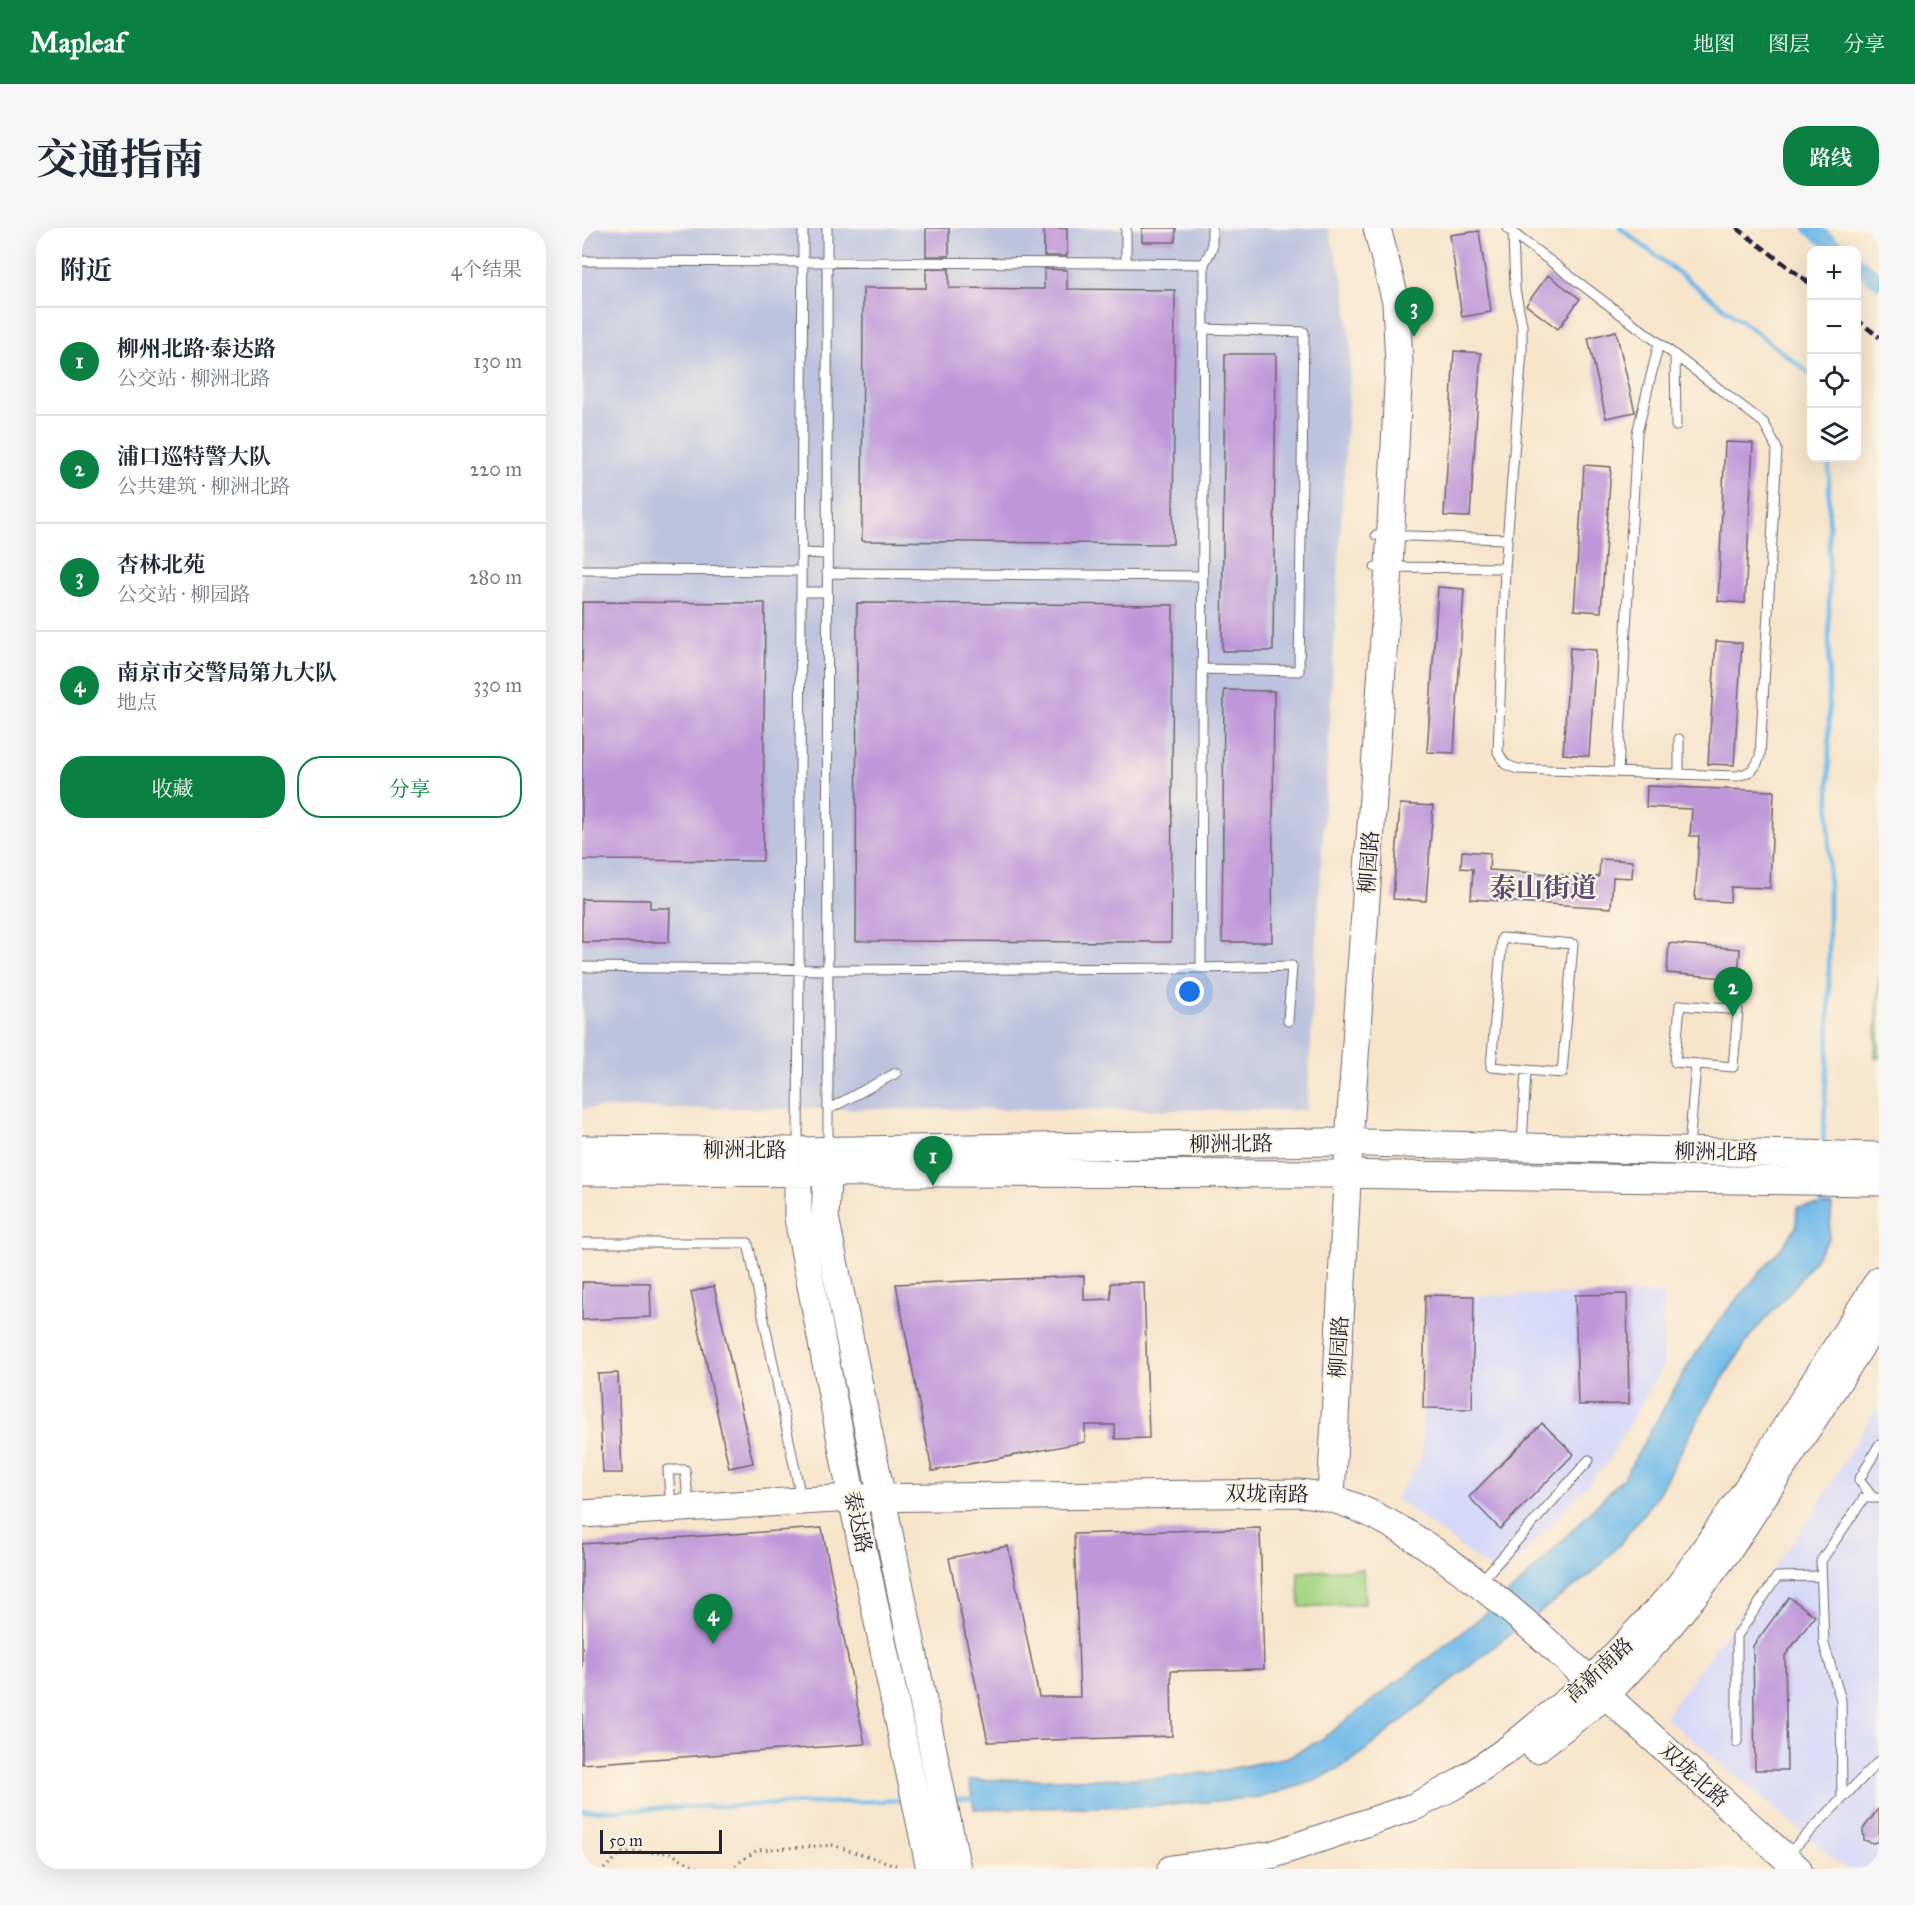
<!DOCTYPE html>
<html lang="zh">
<meta charset="utf-8">
<style>
:root{--surface:#fff;--page:#f6f6f7;--text:#1f2937;--muted:#747a83;--line:#e0e1e3;--accent:#0b8043}
body{margin:0;font-family:"IM FELL Great Primer","Noto Serif SC",serif;background:var(--page);color:var(--text)}
.controls{position:absolute;right:18px;top:18px;display:grid;overflow:hidden;border-radius:12px;box-shadow:0 6px 24px #0002}
.controls button{width:54px;height:54px;display:grid;place-items:center;padding:0;border:0;border-bottom:2px solid var(--line);background:var(--surface);color:var(--text);font:30px sans-serif}
.scale{position:absolute;left:18px;bottom:15px;width:122px;box-sizing:border-box;padding-left:6px;border:3px solid #22223b;border-top:0;font-size:16px;line-height:21px;white-space:nowrap;color:#22223b;-webkit-text-stroke:4px #fcf5e5;paint-order:stroke}
.you{position:absolute;left:608px;top:764px;width:21px;height:21px;margin:-15px;border:4px solid #fff;border-radius:50%;background:#1a73e8;box-shadow:0 0 0 9px #1a73e833}
.badge{display:grid;place-items:center;width:39px;height:39px;border-radius:50%;background:var(--accent);color:#fff;font-size:20px;font-weight:700}
.pin{position:absolute;translate:-50% -50px;filter:drop-shadow(0 2px 3px #0008)}
.pin::after{content:'';position:absolute;top:32px;width:21px;height:18px;background:inherit;clip-path:polygon(0 0,100% 0,50% 100%)}
.list{margin:0;padding:0;list-style:none}
h2{display:flex;justify-content:space-between;align-items:center;height:78px;margin:0;padding:0 24px;font-size:26px}
h2 small{font-size:20px;font-weight:400;color:var(--muted)}
.list li{display:grid;grid-template-columns:39px 1fr auto;gap:18px;align-items:center;box-sizing:border-box;height:108px;padding:0 24px;border-top:2px solid var(--line)}
.list b{display:block;font-size:22px;white-space:nowrap}
.list p{margin:0;font-size:20px;white-space:nowrap;color:var(--muted)}
.list em{font-size:20px;font-style:normal;color:var(--muted)}
.actions{display:flex;gap:12px;padding:18px 24px}
.actions a{flex:1;padding:14px 0;border:2px solid var(--accent);border-radius:24px;text-align:center;font-size:21px;color:var(--accent)}
.actions .main{background:var(--accent);color:#fff}
.icon{flex:none;width:33px;height:33px;fill:none;stroke:currentColor;stroke-width:2;stroke-linecap:round;stroke-linejoin:round}
.map{position:relative;flex:none;width:1297px;height:1641px;overflow:hidden;border-radius:24px}
header{display:flex;align-items:center;gap:36px;box-sizing:border-box;height:84px;padding:0 30px;background:var(--accent);color:#fff}
header strong{font-size:28px}
nav{display:flex;gap:33px;margin-inline-start:auto;font-size:21px}
.intro{display:flex;align-items:center;justify-content:space-between;box-sizing:border-box;height:144px;padding:0 36px}
h1{margin:0;font-size:42px}
.button{padding:15px 27px;border-radius:24px;background:var(--accent);color:#fff;font-size:21px;font-weight:700}
main{display:flex;gap:36px;padding:0 36px}
aside{flex:1;background:var(--surface);border-radius:24px;box-shadow:0 6px 24px #0002}
.map>svg:first-child{display:block}
.built{fill:#d5d8f9}
.industrial{fill:#bdc3de}
.green{fill:#a5d684;stroke:#647c60;stroke-width:1.5}
.water{fill:#71bae9;stroke:#4a6e92;stroke-width:1.5}
.lines{fill:none;stroke-linecap:round;stroke-linejoin:round}
.stream{stroke:#71bae9;stroke-width:4.5}
.canal{stroke:#71bae9;stroke-width:16}
.building{fill:#be96d9}
.lane-casing{stroke:#6d666d;stroke-width:11}
.secondary-casing{stroke:#6d666d;stroke-width:29}
.path{stroke:#6d666d;stroke-width:3;stroke-dasharray:1.5 4.5;stroke-linecap:butt}
.lane{stroke:#fff;stroke-width:9}
.secondary{stroke:#fff;stroke-width:27}
.rail{stroke:#22223b;stroke-width:4.5;stroke-dasharray:9 4.5;stroke-linecap:butt}
.labels{text-anchor:middle;stroke-width:4.5;stroke-linejoin:round;paint-order:stroke}
.street-label{font-size:21px;fill:#22223b;stroke:#fcf5e5}
.district-label{font-size:27px;font-weight:bold;fill:#594b72;stroke:#fcf5e5}
</style>
<header>
<strong>Mapleaf</strong>
<nav><a>地图</a><a>图层</a><a>分享</a></nav>
</header>
<div class="intro"><h1>交通指南</h1><a class="button">路线</a></div>
<main>
<aside>
<h2>附近<small>4个结果</small></h2>
<ul class="list">
<li><span class="badge">1</span><div><b>柳州北路·泰达路</b><p>公交站 · 柳洲北路</p></div><em>130 m</em></li>
<li><span class="badge">2</span><div><b>浦口巡特警大队</b><p>公共建筑 · 柳洲北路</p></div><em>220 m</em></li>
<li><span class="badge">3</span><div><b>杏林北苑</b><p>公交站 · 柳园路</p></div><em>280 m</em></li>
<li><span class="badge">4</span><div><b>南京市交警局第九大队</b><p>地点</p></div><em>330 m</em></li>
</ul>
<div class="actions"><a class="main">收藏</a><a>分享</a></div>
</aside>
<div class="map">
<svg width="1297" height="1641" viewBox="0 0 1297 1641">
<rect width="100%" height="100%" fill="#fcf5e5"/>
<filter id="ink" filterUnits="userSpaceOnUse"><feTurbulence type="fractalNoise" baseFrequency=".0167" numOctaves="2"/><feDisplacementMap in="SourceGraphic" scale="12" xChannelSelector="R" yChannelSelector="G"/><feConvolveMatrix kernelMatrix="1 2 1 2 8 2 1 2 1" color-interpolation-filters="sRGB"/></filter>
<filter id="wash" filterUnits="userSpaceOnUse"><feTurbulence type="fractalNoise" baseFrequency=".008" numOctaves="4" result="noise"/><feDisplacementMap in="SourceGraphic" scale="24" xChannelSelector="R" yChannelSelector="G"/><feGaussianBlur stdDeviation="1.35" result="paint"/><feColorMatrix in="noise" values="0 0 0 0 0 0 0 0 0 0 0 0 0 0 0 0 0 1.4 0 .05"/><feComposite in="paint" operator="in"/></filter>
<g filter="url(#wash)">
<rect width="100%" height="100%" fill="#f7e4cb"/>
<path class="built" d="M 1081,1065 L 1082,1136 L 1025,1235 L 920,1350 L 813,1270 L 840,1231 L 841,1180 L 890,1180 L 892,1068 Z
M 1297,1175 L 1297,1641 L 1264,1641 L 1083,1489 L 1230,1287 Z"/>
<path class="industrial" d="M 0,0 L 746,0 L 763,60 L 769,125 L 725,882 L 0,880 Z"/>
<path class="green" d="M 1297,749 L 1297,830 L 1293,830 Z
M 781,1341 L 783,1376 L 718,1379 L 716,1344 Z"/>
<path class="water" d="M 1250,977 L 1247,1011 L 1214,1057 L 1169,1107 L 1125,1175 L 1075,1268 L 1038,1316 L 1014,1342 L 923,1410 L 767,1535 L 730,1554 L 680,1569 L 576,1578 L 392,1581 L 387,1552 L 578,1550 L 633,1544 L 706,1529 L 737,1513 L 888,1398 L 941,1353 L 1043,1248 L 1108,1134 L 1142,1086 L 1200,1019 L 1214,999 L 1215,979 Z"/>
<g class="lines">
<path class="stream" d="M 1038,0 L 1230,147
M 1241,917 L 1247,801 L 1247,230
M 1238,983 L 1239,961
M 369,1571 L 394,1570
M 0,1583 L 325,1572"/>
<path class="canal" d="M 1229,0 L 1258,22
M 1274,35 L 1297,53"/>
</g>
<g id="blocks">
<path class="building" d="M 344,0 L 367,0 L 367,28 L 344,28 Z
M 462,0 L 485,0 L 485,28 L 462,28 Z
M 560,0 L 594,0 L 593,14 L 560,14 Z
M 897,3 L 909,84 L 880,89 L 868,7 Z
M 344,41 L 367,41 L 367,60 L 462,61 L 462,41 L 485,42 L 485,61 L 593,62 L 591,316 L 280,313 L 281,60 L 344,60 Z
M 966,47 L 998,71 L 976,101 L 944,77 Z
M 1034,103 L 1053,184 L 1024,190 L 1006,110 Z
M 872,123 L 899,125 L 888,289 L 862,288 Z
M 643,126 L 694,126 L 691,423 L 640,423 Z
M 1143,214 L 1171,215 L 1163,375 L 1136,373 Z
M 1002,237 L 1029,239 L 1019,384 L 992,382 Z
M 856,359 L 882,361 L 872,525 L 845,524 Z
M 0,374 L 183,375 L 181,633 L 0,632 Z
M 275,375 L 591,377 L 589,714 L 274,713 Z
M 1134,413 L 1160,415 L 1152,537 L 1126,536 Z
M 988,420 L 1014,422 L 1007,528 L 981,526 Z
M 642,462 L 692,463 L 690,714 L 640,714 Z
M 1065,558 L 1192,563 L 1188,660 L 1149,659 L 1148,674 L 1113,672 L 1117,608 L 1108,608 L 1110,581 L 1064,579 Z
M 818,576 L 851,578 L 844,673 L 811,671 Z
M 880,623 L 908,625 L 907,642 L 1017,649 L 1018,631 L 1051,633 L 1050,650 L 1031,649 L 1029,680 L 889,671 L 891,641 L 879,640 Z
M 0,671 L 68,672 L 68,680 L 88,680 L 87,714 L 0,714 Z
M 1087,715 L 1158,721 L 1156,751 L 1085,745 Z
M 502,1048 L 502,1072 L 529,1071 L 529,1055 L 562,1054 L 567,1210 L 533,1211 L 533,1197 L 503,1197 L 503,1214 L 350,1243 L 314,1056 Z
M 0,1054 L 68,1055 L 69,1089 L 0,1092 Z
M 132,1058 L 171,1235 L 147,1240 L 109,1064 Z
M 1045,1066 L 1047,1176 L 996,1177 L 993,1067 Z
M 843,1067 L 892,1068 L 890,1181 L 841,1180 Z
M 36,1145 L 40,1245 L 21,1245 L 16,1146 Z
M 960,1195 L 992,1226 L 918,1301 L 887,1269 Z
M 240,1300 L 283,1516 L 0,1536 L 0,1316 Z
M 678,1300 L 682,1441 L 589,1443 L 590,1508 L 406,1514 L 367,1330 L 426,1318 L 457,1469 L 498,1469 L 492,1306 Z
M 1207,1369 L 1233,1388 L 1203,1428 L 1205,1542 L 1173,1542 L 1171,1418 Z
M 1297,1580 L 1297,1613 L 1291,1615 L 1282,1612 L 1281,1601 Z"/>
</g>
</g>
<g filter="url(#ink)">
<use href="#blocks" fill-opacity="0" stroke="#6d666d" stroke-width="1.5"/>
<g class="lines">
<defs>
<path id="lane" d="M 245,0 L 246,919
M 925,0 L 931,5 L 1077,115 L 1182,195 L 1195,221 L 1178,528 C 1174,541 1168,545 1155,548 L 935,541 L 923,536 L 916,524 L 923,340 L 940,123 L 940,97 L 933,61 L 931,5
M 0,33 L 544,35 L 544,0
M 622,36 L 630,20 L 630,0
M 1093,127 L 1094,198
M 794,307 L 925,311
M 219,325 L 245,326
M 793,339 L 923,340
M 0,342 L 219,343
M 245,345 L 621,348
M 219,364 L 245,364
M 620,441 L 717,443 L 722,104 L 621,101
M 1036,544 L 1055,205 L 1077,115
M 1097,546 L 1097,511
M 920,710 L 991,716 L 980,845 L 909,839 Z
M 0,739 L 246,742 L 619,740 L 622,36 L 544,35
M 619,740 L 710,738 L 706,793
M 1098,777 L 1156,782 L 1151,839 L 1093,834 Z
M 247,881 L 314,845
M 940,917 L 944,842
M 1107,920 L 1114,836
M 216,922 L 221,0
M 0,1015 L 166,1015 L 219,1270
M 1291,1270 L 1277,1252 L 1297,1217
M 89,1278 L 86,1242 L 103,1242 L 107,1277
M 899,1353 L 1007,1232
M 1155,1514 L 1155,1408 L 1195,1349 L 1239,1348
M 1260,1570 L 1259,1472 L 1242,1416 L 1239,1333 L 1282,1270 L 1297,1270
M 1204,1628 L 1297,1533"/>
<path id="secondary" d="M 0,921 L 216,923 L 743,914 L 1297,928
M 246,929 L 243,989 L 375,1641
M 216,930 L 216,990 L 270,1270 L 348,1641
M 0,944 L 749,946 L 1297,954
M 749,1270 L 767,915 L 807,339 L 817,137 L 814,74 L 795,0
M 0,1286 L 270,1270 L 717,1265 C 820,1270 965,1414 1040,1482 C 1099,1535 1157,1588 1216,1641
M 954,1521 L 1024,1467 L 1079,1408 L 1118,1360 L 1148,1320 L 1297,1090
M 589,1641 L 689,1627 L 834,1578 L 877,1555 L 929,1519 L 1008,1454 L 1095,1361 L 1164,1262 L 1297,1052"/>
</defs>
<use href="#lane" class="lane-casing"/>
<use href="#secondary" class="secondary-casing"/>
<path class="path" d="M 22,1641 L 39,1625 L 51,1624 L 88,1625 L 118,1641
M 148,1641 L 175,1622 L 250,1617 L 314,1637"/>
<use href="#lane" class="lane"/>
<use href="#secondary" class="secondary"/>
<path class="rail" d="M 1155,0 L 1230,57
M 1274,91 L 1297,109"/>
</g>
</g>
<g class="labels">
<g class="street-label">
<text transform="translate(787 634) rotate(-86)" y="7">柳园路</text>
<text transform="translate(649 916) rotate(-1)" y="7">柳洲北路</text>
<text x="163" y="929">柳洲北路</text>
<text transform="translate(1134 924) rotate(1)" y="7">柳洲北路</text>
<text transform="translate(757 1119) rotate(-87)" y="7">柳园路</text>
<text transform="translate(685 1266) rotate(1)" y="7">双垅南路</text>
<text transform="translate(276 1294) rotate(78)" y="7">泰达路</text>
<text transform="translate(1017 1442) rotate(-43)" y="7">高新南路</text>
<text transform="translate(1112 1547) rotate(42)" y="7">双垅北路</text>
</g>
<g class="district-label">
<text x="961" y="669">泰山街道</text>
</g>
</g>
</svg>
<div class="controls">
<button>+</button>
<button>−</button>
<button><svg class="icon" aria-label="locate" viewBox="0 0 24 24"><circle cx="12" cy="12" r="6"/><path d="M12 2v4M12 18v4M2 12h4M18 12h4"/></svg></button>
<button><svg class="icon" aria-label="layers" viewBox="0 0 24 24"><path d="M12 4l9 5-9 5-9-5zM3 14l9 5 9-5"/></svg></button>
</div>
<div class="scale">50 m</div>
<div class="you"></div>
<div class="pin badge" style="left:351px;top:958px">1</div>
<div class="pin badge" style="left:1151px;top:789px">2</div>
<div class="pin badge" style="left:832px;top:109px">3</div>
<div class="pin badge" style="left:131px;top:1416px">4</div>
</div>
</main>
